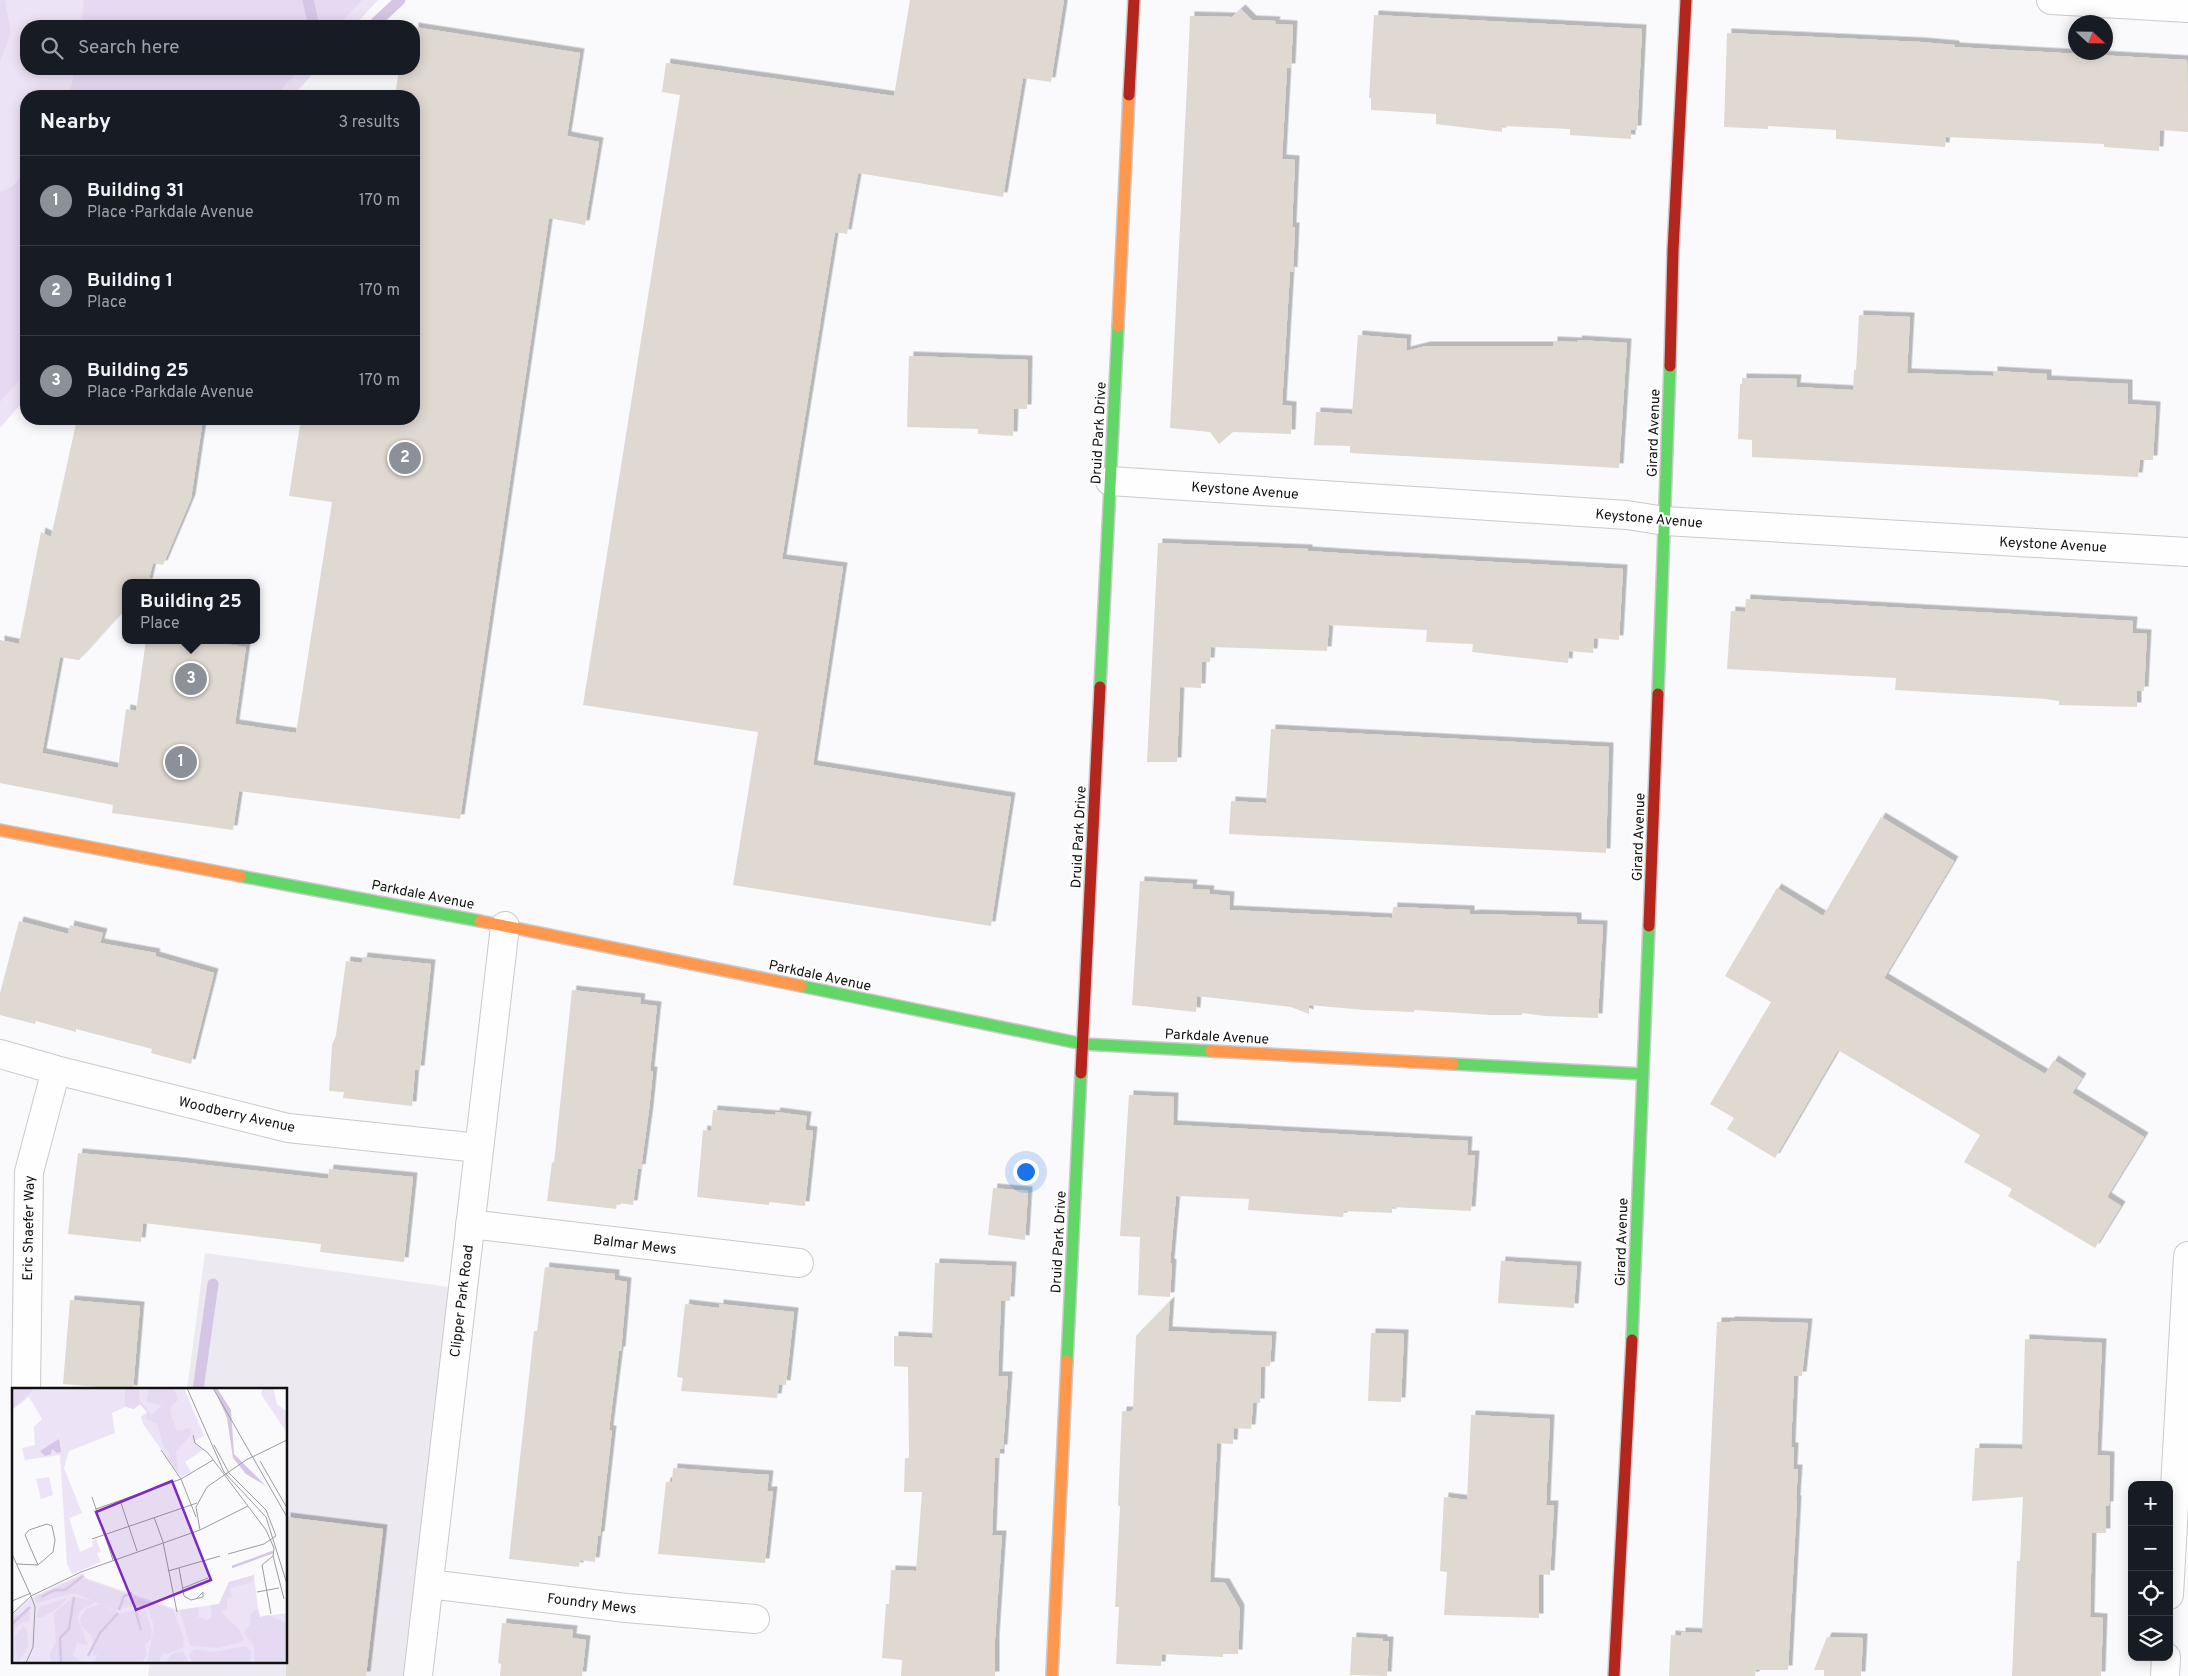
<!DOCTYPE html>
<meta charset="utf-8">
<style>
:root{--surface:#171b24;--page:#20242c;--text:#f1f3f6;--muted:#9ea1a6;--line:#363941;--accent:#8c9099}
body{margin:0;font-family:Overpass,sans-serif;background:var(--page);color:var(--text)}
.controls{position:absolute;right:15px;bottom:15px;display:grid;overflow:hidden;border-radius:10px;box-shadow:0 2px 12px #0003}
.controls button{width:45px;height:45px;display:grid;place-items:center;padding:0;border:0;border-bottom:1px solid var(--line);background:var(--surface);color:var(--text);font:25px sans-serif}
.compass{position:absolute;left:2068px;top:15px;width:45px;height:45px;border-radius:50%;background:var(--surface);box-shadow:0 2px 12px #0003;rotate:112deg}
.you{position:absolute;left:1025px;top:1171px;width:18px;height:18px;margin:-12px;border:4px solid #fff;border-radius:50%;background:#1a73e8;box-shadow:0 0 0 8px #1a73e833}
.badge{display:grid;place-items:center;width:32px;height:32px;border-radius:50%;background:var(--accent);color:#fff;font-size:16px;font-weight:700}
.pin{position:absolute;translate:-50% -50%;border:2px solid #fff;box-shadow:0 1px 5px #0006}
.popup{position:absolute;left:122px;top:579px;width:138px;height:65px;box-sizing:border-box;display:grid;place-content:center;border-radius:10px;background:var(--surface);filter:drop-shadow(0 1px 4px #0005);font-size:16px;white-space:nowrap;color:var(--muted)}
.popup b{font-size:19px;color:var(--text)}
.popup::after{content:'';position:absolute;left:50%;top:100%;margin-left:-10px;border:10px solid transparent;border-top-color:var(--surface)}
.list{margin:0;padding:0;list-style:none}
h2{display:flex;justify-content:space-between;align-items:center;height:65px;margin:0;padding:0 20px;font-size:21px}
h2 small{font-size:16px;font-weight:400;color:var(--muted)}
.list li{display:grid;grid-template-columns:32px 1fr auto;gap:15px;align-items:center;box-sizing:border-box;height:90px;padding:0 20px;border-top:1px solid var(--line)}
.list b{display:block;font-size:19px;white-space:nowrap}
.list p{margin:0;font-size:16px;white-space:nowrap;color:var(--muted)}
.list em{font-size:16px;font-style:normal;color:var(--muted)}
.icon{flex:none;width:28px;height:28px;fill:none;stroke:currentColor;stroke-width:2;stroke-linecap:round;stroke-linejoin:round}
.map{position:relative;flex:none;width:2188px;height:1676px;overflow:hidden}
.search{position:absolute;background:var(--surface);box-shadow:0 2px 12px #0003;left:20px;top:20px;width:400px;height:55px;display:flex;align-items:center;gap:12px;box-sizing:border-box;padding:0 18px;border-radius:20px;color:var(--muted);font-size:19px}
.panel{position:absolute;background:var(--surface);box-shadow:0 2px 12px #0003;left:20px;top:90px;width:400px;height:335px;border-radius:20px}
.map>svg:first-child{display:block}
.built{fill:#ede9f0}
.green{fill:#ece3f7}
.forest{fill:#e6daf3}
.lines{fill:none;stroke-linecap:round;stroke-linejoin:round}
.stream{stroke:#d5c6e5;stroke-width:11}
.building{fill:#e0d9d2;filter:url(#shadow)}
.street-casing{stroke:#cac9cb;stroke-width:30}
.fast-casing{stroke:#cac9cb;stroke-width:14}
.slow-casing{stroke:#cac9cb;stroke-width:14}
.jam-casing{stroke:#cac9cb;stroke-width:14}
.street{stroke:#fefefe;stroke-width:28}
.fast{stroke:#63d668;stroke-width:11}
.slow{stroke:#ff974d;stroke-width:11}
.jam{stroke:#b3261e;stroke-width:11}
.labels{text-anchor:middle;stroke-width:4.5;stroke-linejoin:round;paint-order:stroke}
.street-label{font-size:14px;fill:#101011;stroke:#fff}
.inset-river{fill:none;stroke:#d5c6e5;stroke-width:2.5}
.inset-road{fill:none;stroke:#9c9c9d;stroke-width:1}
.view{fill:#7b2cbf;fill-opacity:0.15;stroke:#7b2cbf;stroke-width:2.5}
.inset-edge{fill:none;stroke:#101011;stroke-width:2.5}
</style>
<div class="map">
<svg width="2188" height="1676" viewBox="0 0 2188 1676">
<defs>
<filter id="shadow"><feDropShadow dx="4.5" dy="-4.5" stdDeviation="0" flood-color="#0004"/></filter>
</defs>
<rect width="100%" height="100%" fill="#faf9fb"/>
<path class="built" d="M 205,1253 L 463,1289 L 420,1676 L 148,1676 L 150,1662 L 286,1662 L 286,1390 L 187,1390 Z"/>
<path class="green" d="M 0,0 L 378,0 L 354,26 L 26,26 L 26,69 L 317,69 L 293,96 L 26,96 L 26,398 L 0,428 Z"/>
<path class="forest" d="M 0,0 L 5,0 L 11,33 L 0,61 Z
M 84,0 L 362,0 L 338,26 L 81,26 Z
M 75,69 L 300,69 L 275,96 L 69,96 Z
M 26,170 L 26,373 L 0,402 L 0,192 L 12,187 Z"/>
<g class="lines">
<path class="stream" d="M 308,0 L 314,26
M 372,26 L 400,0
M 198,1390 L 213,1284"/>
</g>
<path class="building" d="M 910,0 L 1064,0 L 1051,82 L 1023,78 L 1003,197 L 858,173 L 847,234 L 835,232 L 782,559 L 843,567 L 813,765 L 1011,797 L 991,926 L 733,885 L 758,732 L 583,705 L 680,95 L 662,92 L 666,63 L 894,96 Z
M 1241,9 L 1252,20 L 1276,21 L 1275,24 L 1293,25 L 1291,68 L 1287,68 L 1282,159 L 1295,160 L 1292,227 L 1295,227 L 1293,272 L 1290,271 L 1282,405 L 1292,406 L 1291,434 L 1233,432 L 1219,444 L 1210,432 L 1170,428 L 1188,64 L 1190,16 L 1232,17 Z
M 1374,15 L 1642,29 L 1637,130 L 1631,130 L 1631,139 L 1570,135 L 1570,129 L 1502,126 L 1502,132 L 1436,124 L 1436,114 L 1371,110 L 1371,98 L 1369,98 Z
M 414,27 L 580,53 L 567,136 L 599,142 L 585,225 L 549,218 L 460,819 L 239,791 L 233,830 L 112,813 L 113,805 L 0,783 L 0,640 L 19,644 L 41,532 L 51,537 L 77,419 L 203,419 L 191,499 L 163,565 L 153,563 L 148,583 L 126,583 L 126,608 L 79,660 L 60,657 L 42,753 L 118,768 L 126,709 L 136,711 L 146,640 L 196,640 L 246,647 L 235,724 L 296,733 L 332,502 L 289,496 L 301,419 L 414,419 L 414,96 L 395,96 L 399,69 L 414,69 Z
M 1727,33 L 1921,42 L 1955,45 L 1955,47 L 2187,60 L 2188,132 L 2160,130 L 2159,151 L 2104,147 L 2104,144 L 1946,137 L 1945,147 L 1836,139 L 1836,130 L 1768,126 L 1768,129 L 1724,127 Z
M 1859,315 L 1910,317 L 1907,373 L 1993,376 L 1993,371 L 2047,374 L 2047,380 L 2128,384 L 2128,404 L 2156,406 L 2153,460 L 2140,460 L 2138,477 L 1752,457 L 1752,440 L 1738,439 L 1740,384 L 1742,384 L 1742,378 L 1797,379 L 1796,387 L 1853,390 L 1854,370 L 1856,370 Z
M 1358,335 L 1407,339 L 1406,351 L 1426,346 L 1553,346 L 1553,341 L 1577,342 L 1578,340 L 1627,343 L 1619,468 L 1350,453 L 1350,446 L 1314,445 L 1316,412 L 1352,414 Z
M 909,356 L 1028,360 L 1027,409 L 1014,409 L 1013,436 L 978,434 L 978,429 L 907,427 Z
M 1158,543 L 1308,549 L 1308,551 L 1385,556 L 1623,569 L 1619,640 L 1594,638 L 1593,653 L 1569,651 L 1568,663 L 1472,652 L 1473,644 L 1426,642 L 1427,630 L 1329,625 L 1327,651 L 1211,647 L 1210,662 L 1202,662 L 1201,688 L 1180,687 L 1177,762 L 1147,762 Z
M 1746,599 L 2133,621 L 2132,633 L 2147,634 L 2144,691 L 2137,691 L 2137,707 L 2059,705 L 2059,701 L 2045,699 L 1895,690 L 1896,678 L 1727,669 L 1731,611 L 1745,612 Z
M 1271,729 L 1609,747 L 1606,853 L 1229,834 L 1231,801 L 1266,803 Z
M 1881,817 L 1954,861 L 1884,978 L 2045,1074 L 2054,1060 L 2082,1078 L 2072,1093 L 2144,1137 L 2107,1197 L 2121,1206 L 2095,1248 L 2008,1196 L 2012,1189 L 1964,1162 L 1980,1135 L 1838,1050 L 1775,1158 L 1727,1129 L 1734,1118 L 1710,1104 L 1771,1002 L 1725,976 L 1777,888 L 1823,916 Z
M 1140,881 L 1193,884 L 1192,889 L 1210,890 L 1209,894 L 1230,896 L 1229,910 L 1392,918 L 1393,907 L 1470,910 L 1470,915 L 1476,914 L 1577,917 L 1577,924 L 1603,925 L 1598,1018 L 1545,1016 L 1522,1013 L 1522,1015 L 1490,1015 L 1414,1010 L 1414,1012 L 1365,1010 L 1309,1005 L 1309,1014 L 1291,1007 L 1197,996 L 1196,1012 L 1132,1005 Z
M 19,921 L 68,934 L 70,925 L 103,933 L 100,943 L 156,953 L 155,956 L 214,973 L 191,1064 L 151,1053 L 152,1049 L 76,1029 L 76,1032 L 36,1021 L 35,1024 L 0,1015 L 0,993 Z
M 363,957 L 431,964 L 420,1070 L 415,1070 L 412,1106 L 343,1098 L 344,1092 L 329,1091 L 332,1045 L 336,1035 L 346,961 L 362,963 Z
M 572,990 L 641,998 L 640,1004 L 657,1006 L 650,1071 L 653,1071 L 649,1110 L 641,1169 L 638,1168 L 633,1205 L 617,1203 L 616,1209 L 547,1201 L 552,1162 L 554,1163 Z
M 1129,1095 L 1174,1097 L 1173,1125 L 1468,1141 L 1467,1155 L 1475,1155 L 1471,1211 L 1392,1207 L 1392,1213 L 1344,1211 L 1343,1217 L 1248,1210 L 1249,1199 L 1176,1196 L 1170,1263 L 1172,1264 L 1170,1297 L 1138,1295 L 1140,1237 L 1120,1236 Z
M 713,1110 L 775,1115 L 776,1112 L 807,1116 L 805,1130 L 813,1131 L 805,1206 L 769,1202 L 769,1205 L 697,1197 L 703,1130 L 711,1131 Z
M 78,1153 L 180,1162 L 328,1179 L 329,1169 L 413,1177 L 404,1262 L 320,1252 L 321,1244 L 143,1223 L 141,1242 L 68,1234 Z
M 993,1188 L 1028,1191 L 1025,1240 L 988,1235 Z
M 1501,1261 L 1577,1266 L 1574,1308 L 1498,1303 Z
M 935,1263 L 1012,1266 L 1010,1301 L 1001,1301 L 998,1376 L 1008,1376 L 1003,1449 L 1000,1449 L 1000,1458 L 995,1458 L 992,1535 L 1002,1535 L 995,1639 L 995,1676 L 901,1676 L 902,1660 L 882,1658 L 886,1604 L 889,1604 L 891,1570 L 916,1571 L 922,1492 L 904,1492 L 905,1458 L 909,1458 L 908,1367 L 894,1366 L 894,1336 L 932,1338 Z
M 545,1267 L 615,1274 L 615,1280 L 627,1282 L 621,1351 L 619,1351 L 609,1430 L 612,1430 L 600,1536 L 598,1536 L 595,1562 L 580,1560 L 579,1567 L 509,1559 L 534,1331 L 537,1331 Z
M 70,1300 L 140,1306 L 133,1390 L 63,1384 Z
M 1170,1301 L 1168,1331 L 1272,1336 L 1270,1366 L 1261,1367 L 1260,1403 L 1253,1403 L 1251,1429 L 1234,1428 L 1233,1444 L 1217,1443 L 1210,1582 L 1225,1583 L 1240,1609 L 1238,1654 L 1223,1654 L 1223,1657 L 1162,1654 L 1161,1666 L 1116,1664 L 1119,1607 L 1115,1607 L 1120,1506 L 1118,1506 L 1122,1411 L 1131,1411 L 1133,1409 L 1136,1336 Z
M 685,1304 L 719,1308 L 719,1304 L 794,1312 L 786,1385 L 779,1384 L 777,1398 L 681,1391 L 683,1378 L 677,1377 Z
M 1730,1321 L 1808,1323 L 1802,1376 L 1794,1376 L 1791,1447 L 1794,1447 L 1793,1469 L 1798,1469 L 1796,1500 L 1797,1500 L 1788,1670 L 1756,1670 L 1755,1676 L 1669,1676 L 1671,1635 L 1681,1636 L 1681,1632 L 1702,1633 L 1717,1322 L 1730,1322 Z
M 1371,1333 L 1404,1334 L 1401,1402 L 1368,1401 Z
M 2025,1339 L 2102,1343 L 2097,1455 L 2110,1456 L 2109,1506 L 2106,1506 L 2106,1533 L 2092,1533 L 2090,1617 L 2103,1618 L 2101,1676 L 2012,1676 L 2017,1561 L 2020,1561 L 2023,1497 L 1972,1501 L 1975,1448 L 2022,1449 Z
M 1471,1415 L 1550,1419 L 1546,1505 L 1554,1505 L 1550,1575 L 1539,1574 L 1539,1618 L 1444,1615 L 1447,1572 L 1440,1571 L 1444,1497 L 1467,1500 Z
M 673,1468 L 769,1475 L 767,1491 L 773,1491 L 765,1563 L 658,1554 L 666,1482 L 672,1482 Z
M 286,1517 L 383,1529 L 366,1676 L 286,1676 Z
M 502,1623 L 573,1630 L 572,1638 L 586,1640 L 582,1676 L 500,1676 L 501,1664 L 498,1663 Z
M 1352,1637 L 1383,1639 L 1383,1641 L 1389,1641 L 1387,1676 L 1350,1675 Z
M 1827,1637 L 1863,1638 L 1861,1676 L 1824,1676 L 1824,1670 L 1814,1670 Z"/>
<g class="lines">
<defs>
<path id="street" d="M 2051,0 L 2188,8
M 1110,481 L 1627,515 L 1665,521 L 2188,552
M 0,1054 L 56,1070 L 288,1128 L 479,1148
M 470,1224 L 799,1263
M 26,1390 L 29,1172 L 56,1070
M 429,1584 L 626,1608 L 755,1619
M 2169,1595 L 2188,1256
M 418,1676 L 505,926
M 2165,1676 L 2166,1657"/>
<path id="fast" d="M 1100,687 L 1118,326
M 1658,694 L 1670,366
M 240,876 L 480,921
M 801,986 L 1083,1044 L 1211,1051
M 1453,1064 L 1643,1074
M 1632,1340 L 1649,926
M 1067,1361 L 1081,1073"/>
<path id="slow" d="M 1118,326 L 1129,95
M 0,830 L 240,876
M 480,921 L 801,986
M 1211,1051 L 1453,1064
M 1052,1676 L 1067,1361"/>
<path id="jam" d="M 1129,95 L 1134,0
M 1670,366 L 1673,251 L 1686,0
M 1649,926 L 1658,694
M 1081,1073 L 1100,687
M 1614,1676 L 1632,1340"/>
</defs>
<use href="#street" class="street-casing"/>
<use href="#fast" class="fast-casing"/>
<use href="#slow" class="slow-casing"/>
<use href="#jam" class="jam-casing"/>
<use href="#street" class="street"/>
<use href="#fast" class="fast"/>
<use href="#slow" class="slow"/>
<use href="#jam" class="jam"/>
</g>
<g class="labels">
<g class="street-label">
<text transform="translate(1098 433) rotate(-87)" y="5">Druid Park Drive</text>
<text transform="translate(1653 433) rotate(-88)" y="5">Girard Avenue</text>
<text transform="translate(1245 490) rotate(4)" y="5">Keystone Avenue</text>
<text transform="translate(1649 518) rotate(5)" y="5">Keystone Avenue</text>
<text transform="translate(2053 544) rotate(3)" y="5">Keystone Avenue</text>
<text transform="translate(1078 837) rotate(-87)" y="5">Druid Park Drive</text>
<text transform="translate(1638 837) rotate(-88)" y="5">Girard Avenue</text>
<text transform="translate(423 894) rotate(11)" y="5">Parkdale Avenue</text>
<text transform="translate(820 975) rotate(12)" y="5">Parkdale Avenue</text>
<text transform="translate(1217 1036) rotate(3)" y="5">Parkdale Avenue</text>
<text transform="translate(237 1114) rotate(13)" y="5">Woodberry Avenue</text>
<text transform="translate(28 1228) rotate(-89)" y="5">Eric Shaefer Way</text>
<text transform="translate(1058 1242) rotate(-87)" y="5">Druid Park Drive</text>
<text transform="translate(1621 1242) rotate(-88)" y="5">Girard Avenue</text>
<text transform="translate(635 1244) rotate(7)" y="5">Balmar Mews</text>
<text transform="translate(461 1301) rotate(-83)" y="5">Clipper Park Road</text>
<text transform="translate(592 1603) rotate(7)" y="5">Foundry Mews</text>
</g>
</g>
<g transform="translate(12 1388)">
<rect width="275" height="275" fill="#faf9fb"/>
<path d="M 0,0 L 172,0 L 192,48 L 182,53 L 191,62 L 173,74 L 179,84 L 169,89 L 131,36 L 129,29 L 135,24 L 128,16 L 122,21 L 113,19 L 100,25 L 103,45 L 57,63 L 52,80 L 70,125 L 57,130 L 68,164 L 81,158 L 80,154 L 84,151 L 89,164 L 85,165 L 89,174 L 60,186 L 55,176 L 48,67 L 13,72 L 10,60 L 23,57 L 22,39 L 30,31 L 17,9 L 0,22 ZM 251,0 L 261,0 L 265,16 L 275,24 L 273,42 L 249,6 ZM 37,89 L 41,107 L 29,111 L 24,91 ZM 71,185 L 74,190 L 166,222 L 207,216 L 217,194 L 242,187 L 247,229 L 275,225 L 275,275 L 0,275 L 0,227 L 17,211 Z" fill="#ece3f7"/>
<path d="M 0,0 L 23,0 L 0,22 ZM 113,0 L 128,0 L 127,11 L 139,27 L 150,17 L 134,14 L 137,0 L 162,0 L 166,12 L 158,20 L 159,27 L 165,43 L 178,40 L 179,46 L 164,64 L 167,86 L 155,69 L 158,66 L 151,57 L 145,36 L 134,31 L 135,24 L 128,16 L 122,21 L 113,18 ZM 242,187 L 241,194 L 218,200 L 220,208 L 215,211 L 215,221 L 209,224 L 227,241 L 232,253 L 206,260 L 178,258 L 168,222 L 187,219 L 186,229 L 196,232 L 200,228 L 199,217 L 207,216 L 217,194 ZM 67,189 L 161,222 L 172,250 L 171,260 L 154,266 L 151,264 L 147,275 L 135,275 L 142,238 L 136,221 L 129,217 L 103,222 L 62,205 L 24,215 L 23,209 L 27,207 ZM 62,208 L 84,214 L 69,222 L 65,230 L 76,257 L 65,255 L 61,268 L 73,275 L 39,275 L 38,265 L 44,254 L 42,225 ZM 57,209 L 46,220 L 29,230 L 24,229 L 28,219 ZM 88,216 L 109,226 L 125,221 L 134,224 L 140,243 L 139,251 L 133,257 L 135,266 L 130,275 L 81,275 L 86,266 L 81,268 L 80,248 L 69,238 L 68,231 L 74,221 ZM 246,221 L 248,229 L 256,227 L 275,235 L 275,275 L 242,275 L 242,258 L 232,244 L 238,236 L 239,225 ZM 17,222 L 18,233 L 7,236 L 2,243 L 3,267 L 0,275 L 0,227 L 9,228 ZM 11,239 L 15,241 L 16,260 L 5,275 L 3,248 ZM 234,258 L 239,263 L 239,275 L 180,275 L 177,266 L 183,261 L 202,264 ZM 171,263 L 177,275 L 154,275 L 159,266 Z" fill="#e6daf3"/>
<path d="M 202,0 L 205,0 L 219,22 L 222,66 L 254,98 L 234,86 L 221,70 L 215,30 ZM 47,51 L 49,64 L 45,65 L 40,61 L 39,66 L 33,68 L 28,63 Z" fill="#d5c6e5"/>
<path class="inset-river" d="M 220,179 L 261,164M 29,209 L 43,202 L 53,202 L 71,188M 123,221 L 129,242M 107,222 L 112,208 L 120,205M 0,236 L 18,219M 76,268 L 88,245 L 106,225M 49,275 L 48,250 L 57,241 L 62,209"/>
<path class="inset-road" d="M 175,0 L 212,84 L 254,129 L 275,196M 201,0 L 275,129M 181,47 L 183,55 L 196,65 L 254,142 L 262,160M 202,57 L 217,85 L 254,122 L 264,148 L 252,156 L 216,166M 149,62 L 169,91 L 184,129M 248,73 L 275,120M 80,109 L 101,172M 108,112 L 125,163M 84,121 L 169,91 L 201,72M 142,129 L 151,154 L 165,224M 188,142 L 236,118M 80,151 L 185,115M 0,166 L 19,208M 261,168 L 272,211M 5,176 L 26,177 L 41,164 L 43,152 L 40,138 L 35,136 L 17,142 L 13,147 L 26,177M 167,180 L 172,208 L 179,212 L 191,209 L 191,204 L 185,210M 156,183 L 208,168M 171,200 L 196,190M 245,204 L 267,200M 0,213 L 19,205M 0,226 L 19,208 L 69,184 L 188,142 L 184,119 L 195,99 L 234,72 L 275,52M 259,226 L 250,177 L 261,168 L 262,160M 14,275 L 21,259 L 23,219 L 19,208"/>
<path class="view" d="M 160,93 L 199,192 L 124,222 L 84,124 Z"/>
<rect width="275" height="275" class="inset-edge"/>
</g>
</svg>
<div class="controls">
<button>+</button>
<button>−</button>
<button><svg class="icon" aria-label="locate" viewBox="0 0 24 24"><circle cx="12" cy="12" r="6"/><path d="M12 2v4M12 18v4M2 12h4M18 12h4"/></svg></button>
<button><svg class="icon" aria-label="layers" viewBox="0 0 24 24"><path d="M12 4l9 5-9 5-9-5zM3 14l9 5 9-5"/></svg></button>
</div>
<svg class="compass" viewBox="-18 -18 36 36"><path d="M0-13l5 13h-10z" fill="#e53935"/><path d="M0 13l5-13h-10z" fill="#9ea1a6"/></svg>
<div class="you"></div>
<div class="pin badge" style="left:181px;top:762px">1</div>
<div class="pin badge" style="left:405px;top:458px">2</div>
<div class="pin badge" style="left:191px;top:679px">3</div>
<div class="popup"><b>Building 25</b>Place</div>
<div class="search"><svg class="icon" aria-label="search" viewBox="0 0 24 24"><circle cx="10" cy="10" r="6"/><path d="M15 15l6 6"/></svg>Search here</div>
<section class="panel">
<h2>Nearby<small>3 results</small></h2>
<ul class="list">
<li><span class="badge">1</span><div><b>Building 31</b><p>Place · Parkdale Avenue</p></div><em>170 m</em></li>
<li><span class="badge">2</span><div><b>Building 1</b><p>Place</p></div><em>170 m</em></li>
<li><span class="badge">3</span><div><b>Building 25</b><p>Place · Parkdale Avenue</p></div><em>170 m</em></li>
</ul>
</section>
</div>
